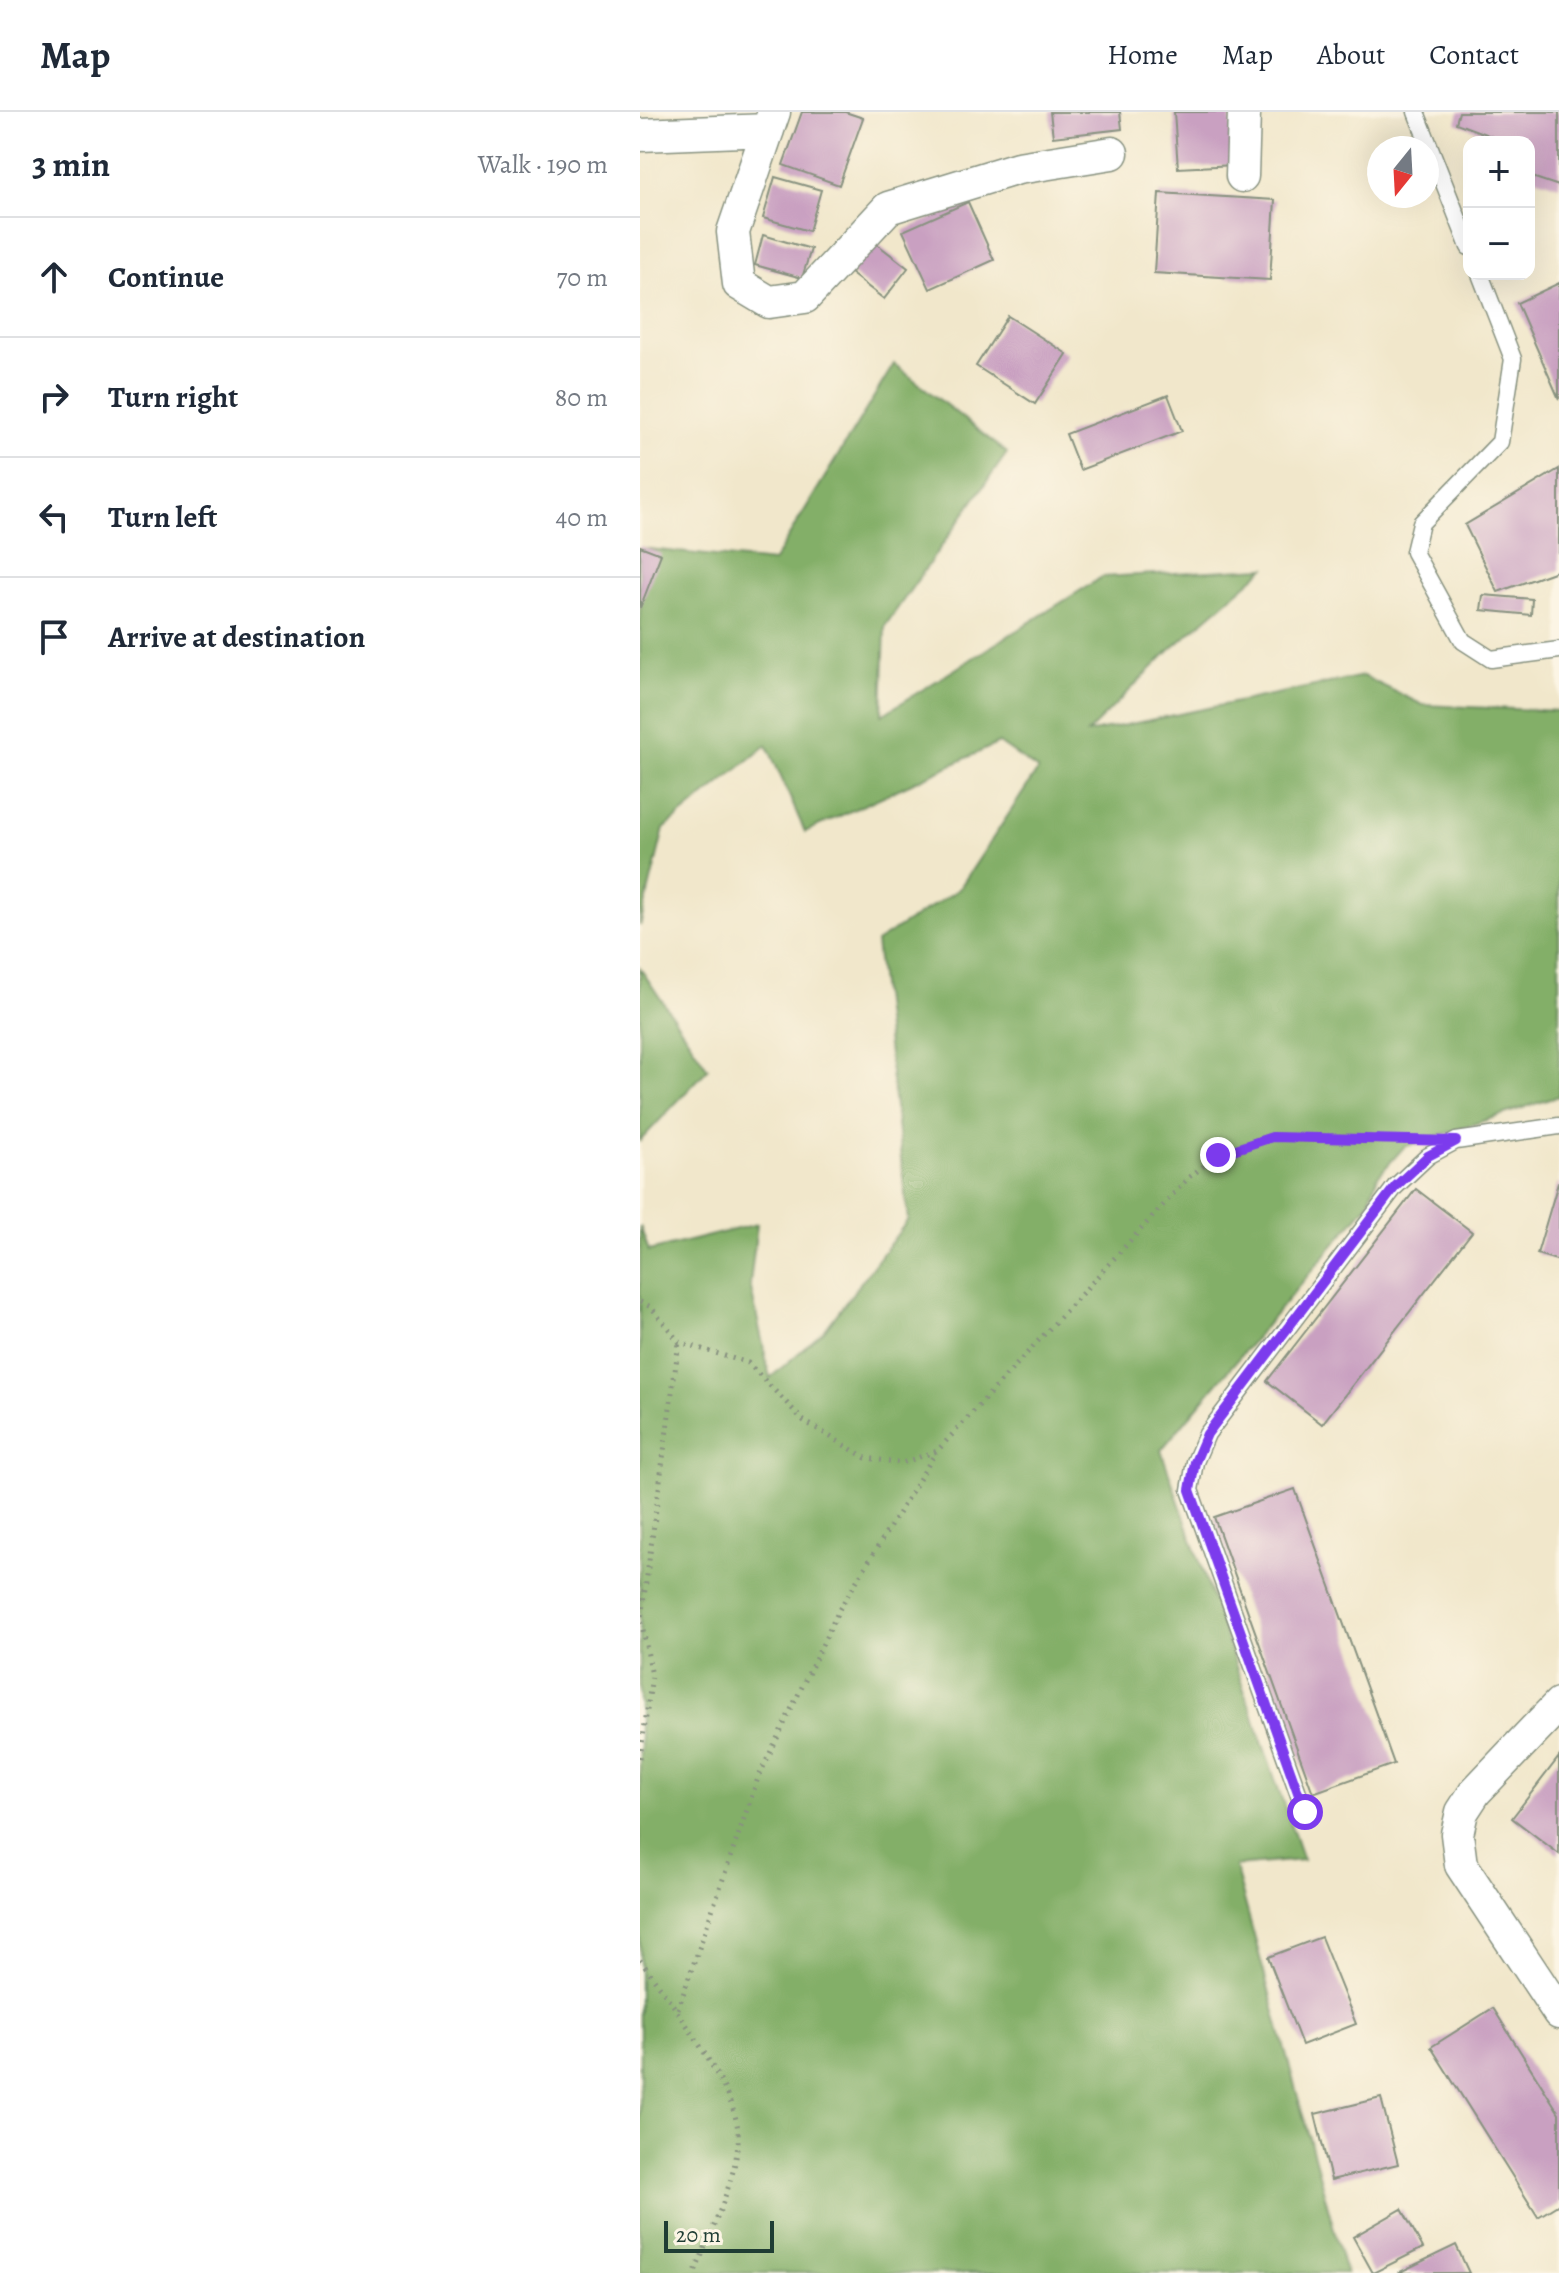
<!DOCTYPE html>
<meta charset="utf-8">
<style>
:root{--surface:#fff;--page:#f2f2f3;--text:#1f2937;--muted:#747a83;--line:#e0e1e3}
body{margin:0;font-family:Alegreya,serif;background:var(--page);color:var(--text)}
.controls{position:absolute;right:24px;top:24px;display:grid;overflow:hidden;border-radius:16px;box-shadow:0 8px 32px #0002}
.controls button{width:72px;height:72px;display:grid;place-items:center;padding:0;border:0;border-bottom:2px solid var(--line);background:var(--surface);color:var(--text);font:40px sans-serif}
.compass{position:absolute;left:727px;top:24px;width:72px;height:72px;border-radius:50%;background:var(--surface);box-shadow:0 8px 32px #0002;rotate:198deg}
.scale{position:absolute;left:24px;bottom:20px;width:110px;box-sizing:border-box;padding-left:8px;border:4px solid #1f3d34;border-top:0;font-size:22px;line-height:28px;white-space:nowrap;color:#1f3d34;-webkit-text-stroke:6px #fcf5e5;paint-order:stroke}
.stop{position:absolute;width:24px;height:24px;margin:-18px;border:6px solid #7c3aed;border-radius:50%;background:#fff}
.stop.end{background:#7c3aed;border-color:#fff;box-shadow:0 2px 8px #0008}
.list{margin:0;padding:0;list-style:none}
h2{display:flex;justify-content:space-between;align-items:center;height:104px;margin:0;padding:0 32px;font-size:34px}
h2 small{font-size:26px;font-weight:400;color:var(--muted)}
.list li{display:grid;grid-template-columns:52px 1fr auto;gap:24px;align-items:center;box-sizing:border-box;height:120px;padding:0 32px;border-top:2px solid var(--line)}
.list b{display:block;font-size:30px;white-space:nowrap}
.list em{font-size:26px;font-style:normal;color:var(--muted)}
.icon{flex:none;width:44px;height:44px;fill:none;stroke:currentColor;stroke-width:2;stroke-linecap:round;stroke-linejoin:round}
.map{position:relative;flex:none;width:919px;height:2161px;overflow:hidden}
header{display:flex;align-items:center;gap:48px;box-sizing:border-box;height:112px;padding:0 40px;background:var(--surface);border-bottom:2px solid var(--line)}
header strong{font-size:38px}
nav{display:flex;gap:44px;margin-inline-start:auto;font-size:28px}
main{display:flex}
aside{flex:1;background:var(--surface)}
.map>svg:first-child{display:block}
.forest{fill:#83af67;stroke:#51764e;stroke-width:2}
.building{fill:#c9a0c1}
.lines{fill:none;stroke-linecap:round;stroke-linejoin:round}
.service-casing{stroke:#889280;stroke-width:19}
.minor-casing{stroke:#889280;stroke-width:35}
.path{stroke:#889280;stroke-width:5;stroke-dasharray:2 6;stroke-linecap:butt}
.service{stroke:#fff;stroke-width:16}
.minor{stroke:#fff;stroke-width:32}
.route{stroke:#7c3aed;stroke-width:10}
</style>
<header>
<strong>Map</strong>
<nav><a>Home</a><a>Map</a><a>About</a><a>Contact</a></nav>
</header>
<main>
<aside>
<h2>3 min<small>Walk · 190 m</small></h2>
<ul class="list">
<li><svg class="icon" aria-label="ahead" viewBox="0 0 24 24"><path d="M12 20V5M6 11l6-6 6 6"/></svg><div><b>Continue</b></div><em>70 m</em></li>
<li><svg class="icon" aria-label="right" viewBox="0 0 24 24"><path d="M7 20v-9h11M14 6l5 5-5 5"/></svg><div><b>Turn right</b></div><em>80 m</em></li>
<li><svg class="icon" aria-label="left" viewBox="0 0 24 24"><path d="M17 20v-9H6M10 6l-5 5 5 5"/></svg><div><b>Turn left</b></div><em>40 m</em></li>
<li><svg class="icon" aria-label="arrive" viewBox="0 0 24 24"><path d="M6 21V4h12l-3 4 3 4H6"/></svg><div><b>Arrive at destination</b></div></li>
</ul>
</aside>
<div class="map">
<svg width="919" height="2161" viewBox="0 0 919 2161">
<rect width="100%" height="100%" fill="#fcf5e5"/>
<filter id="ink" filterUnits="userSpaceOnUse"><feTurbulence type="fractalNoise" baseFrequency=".0125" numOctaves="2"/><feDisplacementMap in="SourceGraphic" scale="16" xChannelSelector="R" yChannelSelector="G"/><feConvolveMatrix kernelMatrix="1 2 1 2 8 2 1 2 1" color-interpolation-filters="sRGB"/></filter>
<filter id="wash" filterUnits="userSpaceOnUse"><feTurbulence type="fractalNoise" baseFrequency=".006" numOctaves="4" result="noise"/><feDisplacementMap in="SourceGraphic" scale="32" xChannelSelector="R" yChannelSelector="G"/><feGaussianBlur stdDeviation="1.8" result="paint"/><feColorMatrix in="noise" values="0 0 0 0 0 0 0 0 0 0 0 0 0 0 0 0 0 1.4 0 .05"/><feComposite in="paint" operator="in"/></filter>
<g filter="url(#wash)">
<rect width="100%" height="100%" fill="#f1e7cb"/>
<path class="forest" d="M 254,252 L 367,341 L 245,514 L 242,603 L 462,465 L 625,456 L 530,538 L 447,621 L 723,564 L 783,593 L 919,599 L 919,984 L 764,1035 L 738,1064 L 728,1092 L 521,1338 L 663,1748 L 595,1754 L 706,2161 L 0,2161 L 0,1114 L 9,1139 L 117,1112 L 110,1172 L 130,1266 L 184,1219 L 268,1108 L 236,830 L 319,777 L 398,658 L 359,631 L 165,720 L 127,633 L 24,717 L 0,814 L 0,436 L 133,450 Z
M 0,856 L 68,957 L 0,1029 Z"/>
<g id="blocks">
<path class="building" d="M 162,0 L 205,0 L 223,6 L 199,73 L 143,53 Z
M 410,0 L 480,0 L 482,17 L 413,25 Z
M 534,0 L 590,0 L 594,53 L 538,56 Z
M 819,0 L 919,0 L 919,74 L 889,64 L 889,30 L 849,30 L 851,24 L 816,11 Z
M 135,65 L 181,78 L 169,119 L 123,106 Z
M 519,81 L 635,88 L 630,168 L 514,161 Z
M 328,90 L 354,148 L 290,177 L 263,119 Z
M 123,123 L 171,137 L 162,166 L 115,153 Z
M 233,129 L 268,156 L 244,187 L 209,160 Z
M 919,171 L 919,287 L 877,191 Z
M 368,204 L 427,242 L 395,292 L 336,254 Z
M 528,283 L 542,319 L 440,358 L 426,322 Z
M 919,357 L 919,458 L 858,480 L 825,413 Z
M 0,434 L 21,442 L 0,496 Z
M 843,483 L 892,487 L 891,503 L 841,498 Z
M 918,1071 L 919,1071 L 919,1149 L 897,1142 Z
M 776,1077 L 832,1120 L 682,1312 L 627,1269 Z
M 655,1377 L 754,1652 L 673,1681 L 574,1405 Z
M 919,1645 L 919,1742 L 872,1706 Z
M 681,1825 L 716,1912 L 662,1933 L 628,1845 Z
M 853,1896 L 919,2001 L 919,2092 L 898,2105 L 791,1935 Z
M 741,1986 L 758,2052 L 691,2068 L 675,2002 Z
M 762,2097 L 783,2136 L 733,2161 L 713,2125 Z
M 816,2133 L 829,2161 L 758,2161 Z"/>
</g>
</g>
<g filter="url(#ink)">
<use href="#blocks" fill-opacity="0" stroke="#889280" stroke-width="2"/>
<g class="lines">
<defs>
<path id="service" d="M 776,0 L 829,135
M 840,162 L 873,247 L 860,330 L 781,411 L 774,440 L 823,529 L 851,547 L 919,538
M 665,1700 L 550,1378 L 555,1350 L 567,1322 L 755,1075 L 788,1044 L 816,1029 L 919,1014"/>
<path id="minor" d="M 134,0 L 93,120 L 99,172 L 129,190 L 165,185 L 248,96 L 378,56 L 472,41
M 0,23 L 128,18
M 602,64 L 604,0
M 919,1592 L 835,1680 L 822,1700 L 817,1722 L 821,1753 L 919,1901"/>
</defs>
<use href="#service" class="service-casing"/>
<use href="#minor" class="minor-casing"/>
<path class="path" d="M 0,1190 L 11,1195 L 39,1230 L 108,1251 L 164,1309 L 226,1346 L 262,1351 L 297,1339 L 548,1066 L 578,1043 L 632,1025 L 766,1028
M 0,1646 L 12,1564 L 1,1507 L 39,1230
M 0,1848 C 27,1884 95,1975 98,2019 C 101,2060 69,2122 55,2161
M 38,1897 L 118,1666 L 200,1496 L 296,1340"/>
<use href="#service" class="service"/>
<use href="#minor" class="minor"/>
</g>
</g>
<g class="lines" filter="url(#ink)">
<path class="route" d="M 578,1043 L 632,1025 L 816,1029 L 788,1044 L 755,1075 L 567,1322 L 555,1350 L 550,1378 L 665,1700"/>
</g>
</svg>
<div class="controls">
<button>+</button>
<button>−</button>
</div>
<svg class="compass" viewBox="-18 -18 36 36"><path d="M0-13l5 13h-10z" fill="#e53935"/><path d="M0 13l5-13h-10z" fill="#747a83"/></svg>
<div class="scale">20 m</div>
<div class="stop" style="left:665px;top:1700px"></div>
<div class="stop end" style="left:578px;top:1043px"></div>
</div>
</main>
